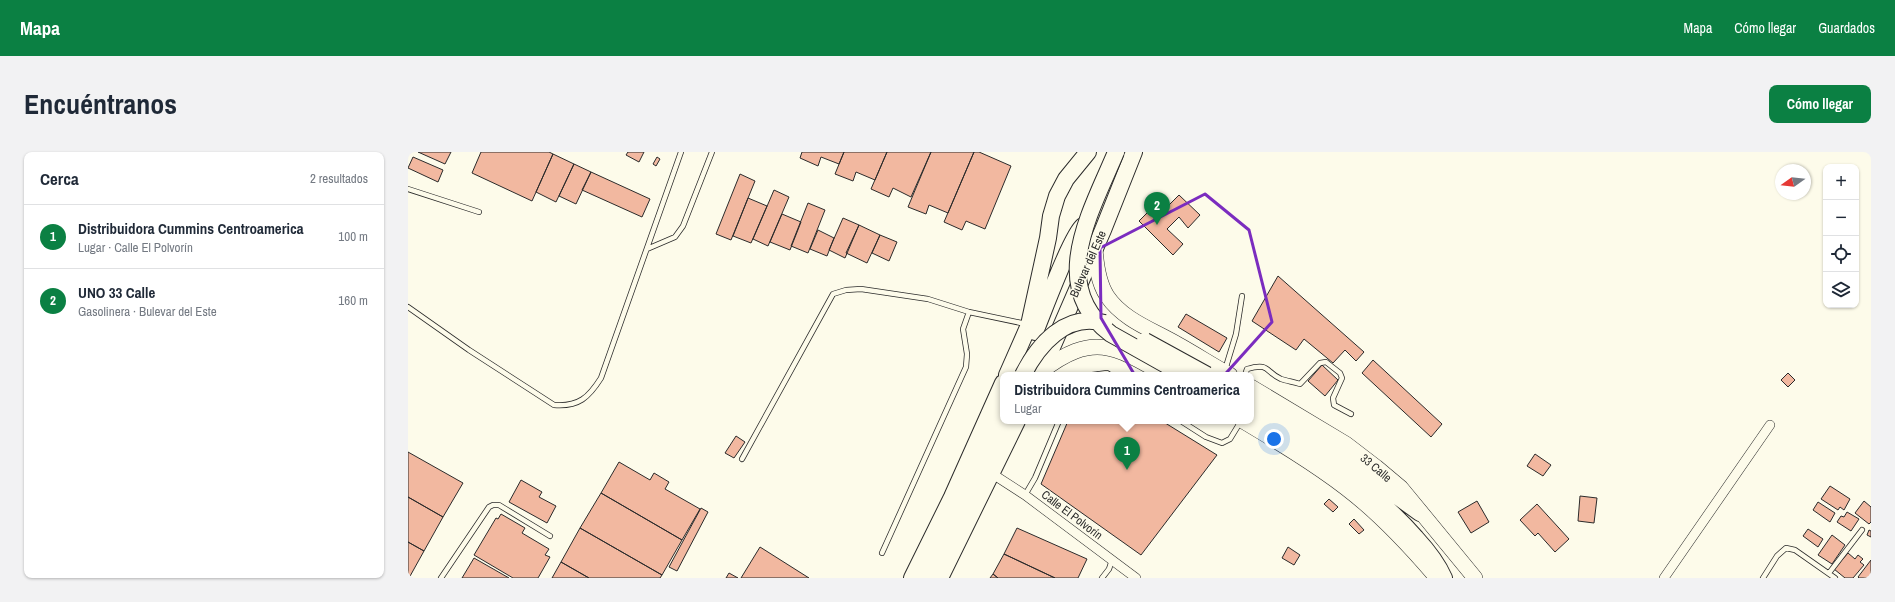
<!DOCTYPE html>
<html lang="es">
<meta charset="utf-8">
<style>
:root{--surface:#fff;--page:#f2f2f3;--text:#1f2937;--muted:#747a83;--line:#e0e1e3;--accent:#0b8043}
body{margin:0;font-family:"Archivo Narrow",sans-serif;background:var(--page);color:var(--text)}
.controls{position:absolute;right:12px;top:12px;display:grid;overflow:hidden;border-radius:8px;box-shadow:0 1px 3px #0004}
.controls button{width:36px;height:36px;display:grid;place-items:center;padding:0;border:0;border-bottom:1px solid var(--line);background:var(--surface);color:var(--text);font:20px sans-serif}
.compass{position:absolute;left:1367px;top:12px;width:36px;height:36px;border-radius:50%;background:var(--surface);box-shadow:0 1px 3px #0004;rotate:255deg}
.you{position:absolute;left:866px;top:287px;width:14px;height:14px;margin:-10px;border:3px solid #fff;border-radius:50%;background:#1a73e8;box-shadow:0 0 0 6px #1a73e833}
.badge{display:grid;place-items:center;width:26px;height:26px;border-radius:50%;background:var(--accent);color:#fff;font-size:13px;font-weight:700}
.pin{position:absolute;translate:-50% -33px;filter:drop-shadow(0 1px 2px #0008)}
.pin::after{content:'';position:absolute;top:21px;width:14px;height:12px;background:inherit;clip-path:polygon(0 0,100% 0,50% 100%)}
.popup{position:absolute;left:592px;top:220px;width:254px;height:52px;box-sizing:border-box;display:grid;place-content:center;border-radius:8px;background:var(--surface);filter:drop-shadow(0 1px 3px #0005);font-size:13px;white-space:nowrap;color:var(--muted)}
.popup b{font-size:15px;color:var(--text)}
.popup::after{content:'';position:absolute;left:50%;top:100%;margin-left:-8px;border:8px solid transparent;border-top-color:var(--surface)}
.list{margin:0;padding:0;list-style:none}
h2{display:flex;justify-content:space-between;align-items:center;height:52px;margin:0;padding:0 16px;font-size:17px}
h2 small{font-size:13px;font-weight:400;color:var(--muted)}
.list li{display:grid;grid-template-columns:26px 1fr auto;gap:12px;align-items:center;box-sizing:border-box;height:64px;padding:0 16px;border-top:1px solid var(--line)}
.list b{display:block;font-size:15px;white-space:nowrap}
.list p{margin:0;font-size:13px;white-space:nowrap;color:var(--muted)}
.list em{font-size:13px;font-style:normal;color:var(--muted)}
.icon{flex:none;width:22px;height:22px;fill:none;stroke:currentColor;stroke-width:2;stroke-linecap:round;stroke-linejoin:round}
.map{position:relative;flex:none;width:1463px;height:426px;overflow:hidden;border-radius:8px}
header{display:flex;align-items:center;gap:24px;box-sizing:border-box;height:56px;padding:0 20px;background:var(--accent);color:#fff}
header strong{font-size:19px}
nav{display:flex;gap:22px;margin-inline-start:auto;font-size:14px}
.intro{display:flex;align-items:center;justify-content:space-between;box-sizing:border-box;height:96px;padding:0 24px}
h1{margin:0;font-size:28px}
.button{padding:10px 18px;border-radius:8px;background:var(--accent);color:#fff;font-size:14px;font-weight:700}
main{display:flex;gap:24px;padding:0 24px}
aside{flex:1;background:var(--surface);border-radius:8px;box-shadow:0 1px 3px #0004}
.map>svg:first-child{display:block}
.building{fill:#f2b8a0;stroke:#2b2b2b}
.lines{fill:none;stroke-linecap:round;stroke-linejoin:round}
.service-casing{stroke:#2b2b2b;stroke-width:6}
.minor-casing{stroke:#2b2b2b;stroke-width:10}
.primary-casing{stroke:#2b2b2b;stroke-width:16}
.trunk-casing{stroke:#2b2b2b;stroke-width:18}
.service{stroke:#fdfbea;stroke-width:4.5}
.minor{stroke:#fdfbea;stroke-width:9}
.primary{stroke:#fdfbea;stroke-width:15}
.trunk{stroke:#fdfbea;stroke-width:16}
.trunk-bridge-casing{stroke:#2b2b2b;stroke-width:18;stroke-linecap:butt}
.trunk-bridge{stroke:#fdfbea;stroke-width:16}
.marked{fill:none;stroke:#7b2cbf;stroke-width:3;stroke-linejoin:round}
.labels{text-anchor:middle;stroke-width:3;stroke-linejoin:round;paint-order:stroke}
.street-label{font-size:12px;fill:#2b2b2b;stroke:#fdfbea}
</style>
<header>
<strong>Mapa</strong>
<nav><a>Mapa</a><a>Cómo llegar</a><a>Guardados</a></nav>
</header>
<div class="intro"><h1>Encuéntranos</h1><a class="button">Cómo llegar</a></div>
<main>
<aside>
<h2>Cerca<small>2 resultados</small></h2>
<ul class="list">
<li><span class="badge">1</span><div><b>Distribuidora Cummins Centroamerica</b><p>Lugar · Calle El Polvorín</p></div><em>100 m</em></li>
<li><span class="badge">2</span><div><b>UNO 33 Calle</b><p>Gasolinera · Bulevar del Este</p></div><em>160 m</em></li>
</ul>
</aside>
<div class="map">
<svg width="1463" height="426" viewBox="0 0 1463 426">
<rect width="100%" height="100%" fill="#fdfbea"/>
<path class="building" d="M 10,0 L 43,0 L 37,12 Z
M 73,0 L 141,0 L 145,2 L 124,49 L 64,21 Z
M 220,0 L 236,0 L 231,10 L 218,3 Z
M 394,0 L 436,0 L 431,12 L 413,5 L 410,14 L 392,6 Z
M 436,0 L 479,0 L 467,28 L 448,20 L 445,29 L 427,22 Z
M 479,0 L 523,0 L 503,45 L 485,36 L 481,45 L 463,37 Z
M 523,0 L 566,0 L 540,61 L 521,53 L 518,62 L 500,55 Z
M 566,0 L 571,0 L 603,14 L 577,77 L 558,69 L 554,78 L 536,70 Z
M 145,2 L 166,12 L 148,50 L 128,40 Z
M 5,5 L 35,18 L 30,30 L 0,16 Z
M 249,5 L 252,7 L 248,14 L 245,12 Z
M 166,12 L 183,20 L 168,52 L 151,44 Z
M 183,20 L 242,47 L 234,65 L 174,38 Z
M 332,22 L 347,29 L 323,88 L 308,82 Z
M 366,38 L 381,45 L 360,94 L 345,87 Z
M 771,43 L 792,63 L 780,76 L 771,65 L 759,77 L 775,92 L 765,103 L 731,69 L 742,58 L 749,65 Z
M 340,46 L 359,54 L 343,91 L 325,84 Z
M 400,51 L 417,58 L 400,101 L 383,94 Z
M 374,62 L 393,70 L 382,98 L 362,90 Z
M 435,66 L 451,73 L 437,106 L 421,98 Z
M 451,73 L 472,83 L 459,111 L 438,101 Z
M 410,78 L 426,86 L 419,104 L 402,97 Z
M 472,83 L 489,90 L 481,109 L 464,101 Z
M 870,124 L 956,200 L 948,209 L 937,198 L 925,211 L 896,187 L 888,198 L 844,169 Z
M 778,162 L 819,186 L 811,200 L 770,175 Z
M 965,208 L 1034,272 L 1023,285 L 954,221 Z
M 914,213 L 930,228 L 917,244 L 900,229 Z
M 1380,221 L 1387,228 L 1380,235 L 1373,228 Z
M 660,269 L 754,269 L 809,303 L 733,403 L 633,332 Z
M 328,284 L 337,290 L 326,306 L 317,301 Z
M 0,300 L 55,331 L 35,365 L 0,345 Z
M 1127,302 L 1143,313 L 1135,324 L 1119,314 Z
M 211,310 L 242,328 L 246,321 L 261,330 L 257,337 L 292,357 L 274,388 L 193,341 Z
M 113,328 L 134,340 L 131,345 L 148,354 L 139,371 L 101,350 Z
M 1422,334 L 1442,347 L 1436,358 L 1432,355 L 1430,358 L 1413,347 Z
M 193,341 L 274,388 L 254,423 L 172,376 Z
M 1172,344 L 1189,346 L 1186,371 L 1170,369 Z
M 0,345 L 35,365 L 16,399 L 0,390 Z
M 921,347 L 930,355 L 925,360 L 916,352 Z
M 1069,349 L 1081,370 L 1063,381 L 1050,360 Z
M 1456,349 L 1463,355 L 1463,370 L 1461,372 L 1447,361 Z
M 1410,350 L 1427,361 L 1422,370 L 1405,358 Z
M 1129,352 L 1161,387 L 1147,400 L 1130,381 L 1127,384 L 1112,368 Z
M 293,356 L 300,360 L 269,419 L 261,415 Z
M 1439,360 L 1451,367 L 1443,379 L 1429,370 L 1433,364 L 1436,365 Z
M 93,362 L 117,376 L 114,381 L 141,397 L 137,403 L 142,405 L 130,426 L 105,426 L 66,403 L 88,366 L 90,367 Z
M 946,367 L 956,378 L 951,382 L 941,372 Z
M 172,376 L 254,423 L 252,426 L 181,426 L 153,410 Z
M 609,376 L 679,407 L 670,426 L 647,426 L 596,402 Z
M 1400,377 L 1415,387 L 1410,395 L 1395,384 Z
M 1461,378 L 1463,379 L 1463,385 L 1459,383 Z
M 1424,383 L 1437,393 L 1424,412 L 1410,403 Z
M 0,390 L 16,399 L 1,426 L 0,426 Z
M 352,395 L 401,426 L 333,426 Z
M 880,395 L 892,403 L 886,413 L 874,406 Z
M 1440,401 L 1447,407 L 1450,403 L 1455,407 L 1452,410 L 1456,413 L 1445,426 L 1437,426 L 1426,417 Z
M 596,402 L 647,426 L 590,426 L 585,422 Z
M 66,406 L 101,426 L 54,426 Z
M 1463,408 L 1463,426 L 1451,426 L 1450,425 Z
M 153,410 L 181,426 L 144,426 Z
M 321,421 L 330,426 L 318,426 Z
M 585,422 L 590,426 L 582,426 Z"/>
<g class="lines">
<defs>
<path id="service" d="M 0,37 L 71,60
M 239,97 L 267,85 L 275,74 L 304,0
M 0,155 L 61,198 L 146,253 C 171,255 181,245 193,226 L 273,0
M 817,218 L 828,182 L 834,144
M 684,223 L 699,221 L 702,223
M 837,223 L 839,217 C 862,210 857,220 873,227 C 879,229 886,230 892,232 L 912,211 L 918,210 L 932,221 L 934,226 L 925,246 L 926,253 L 943,262
M 773,269 L 798,285 L 814,291 L 822,287 L 833,269
M 334,307 L 425,142 L 438,138 L 453,137 L 520,147 L 561,160 L 618,172
M 617,343 L 627,326 L 651,269
M 474,401 L 558,215 L 559,202 L 555,177 L 561,160
M 1421,421 L 1454,378
M 33,426 L 81,355 L 85,353 L 91,353 L 142,384
M 694,426 L 701,417 L 704,408
M 1355,426 L 1369,404 L 1378,396 L 1387,398 L 1427,426"/>
<path id="minor" d="M 583,321 L 617,343 L 728,426
M 1256,426 L 1362,273"/>
<path id="primary" d="M 687,96 C 688,112 690,130 699,144 C 715,168 745,178 769,192 C 787,202 804,213 822,223
M 634,219 C 685,180 707,194 757,223
M 843,235 L 938,292 L 968,315 L 993,336 L 1067,426
M 835,269 C 870,290 905,311 938,336 C 972,362 1001,393 1029,426"/>
<path id="trunk" d="M 627,180 C 635,161 663,84 675,74
M 599,223 L 621,173 L 640,86 L 643,64 L 649,44 L 658,27 L 680,0
M 632,223 L 695,78 L 726,0
M 843,248 C 902,282 957,321 1012,361
M 843,262 C 902,297 963,334 1008,386 C 1020,399 1029,410 1036,426
M 504,426 L 544,345 L 595,231
M 517,426 L 595,264
M 532,426 L 609,269"/>
</defs>
<use href="#service" class="service-casing"/>
<use href="#minor" class="minor-casing"/>
<use href="#primary" class="primary-casing"/>
<use href="#trunk" class="trunk-casing"/>
<use href="#service" class="service"/>
<use href="#minor" class="minor"/>
<use href="#primary" class="primary"/>
<use href="#trunk" class="trunk"/>
<defs>
<path id="trunk-bridge" d="M 708,0 C 684,58 638,134 703,182 L 776,223
M 737,189 L 799,223
M 615,223 C 630,193 658,160 696,171"/>
</defs>
<use href="#trunk-bridge" class="trunk-bridge-casing"/>
<use href="#trunk-bridge" class="trunk-bridge"/>
</g>
<path class="marked" d="M 797,42 L 841,78 L 864,170 L 802,239 L 742,249 L 693,166 L 692,96 Z"/>
<g class="labels">
<g class="street-label">
<text transform="translate(680 112) rotate(-66)" y="4">Bulevar del Este</text>
<text transform="translate(968 316) rotate(40)" y="4">33 Calle</text>
<text transform="translate(664 363) rotate(37)" y="4">Calle El Polvorín</text>
</g>
</g>
</svg>
<div class="controls">
<button>+</button>
<button>−</button>
<button><svg class="icon" aria-label="locate" viewBox="0 0 24 24"><circle cx="12" cy="12" r="6"/><path d="M12 2v4M12 18v4M2 12h4M18 12h4"/></svg></button>
<button><svg class="icon" aria-label="layers" viewBox="0 0 24 24"><path d="M12 4l9 5-9 5-9-5zM3 14l9 5 9-5"/></svg></button>
</div>
<svg class="compass" viewBox="-18 -18 36 36"><path d="M0-13l5 13h-10z" fill="#e53935"/><path d="M0 13l5-13h-10z" fill="#747a83"/></svg>
<div class="you"></div>
<div class="pin badge" style="left:719px;top:318px">1</div>
<div class="popup"><b>Distribuidora Cummins Centroamerica</b>Lugar</div>
<div class="pin badge" style="left:749px;top:73px">2</div>
</div>
</main>
